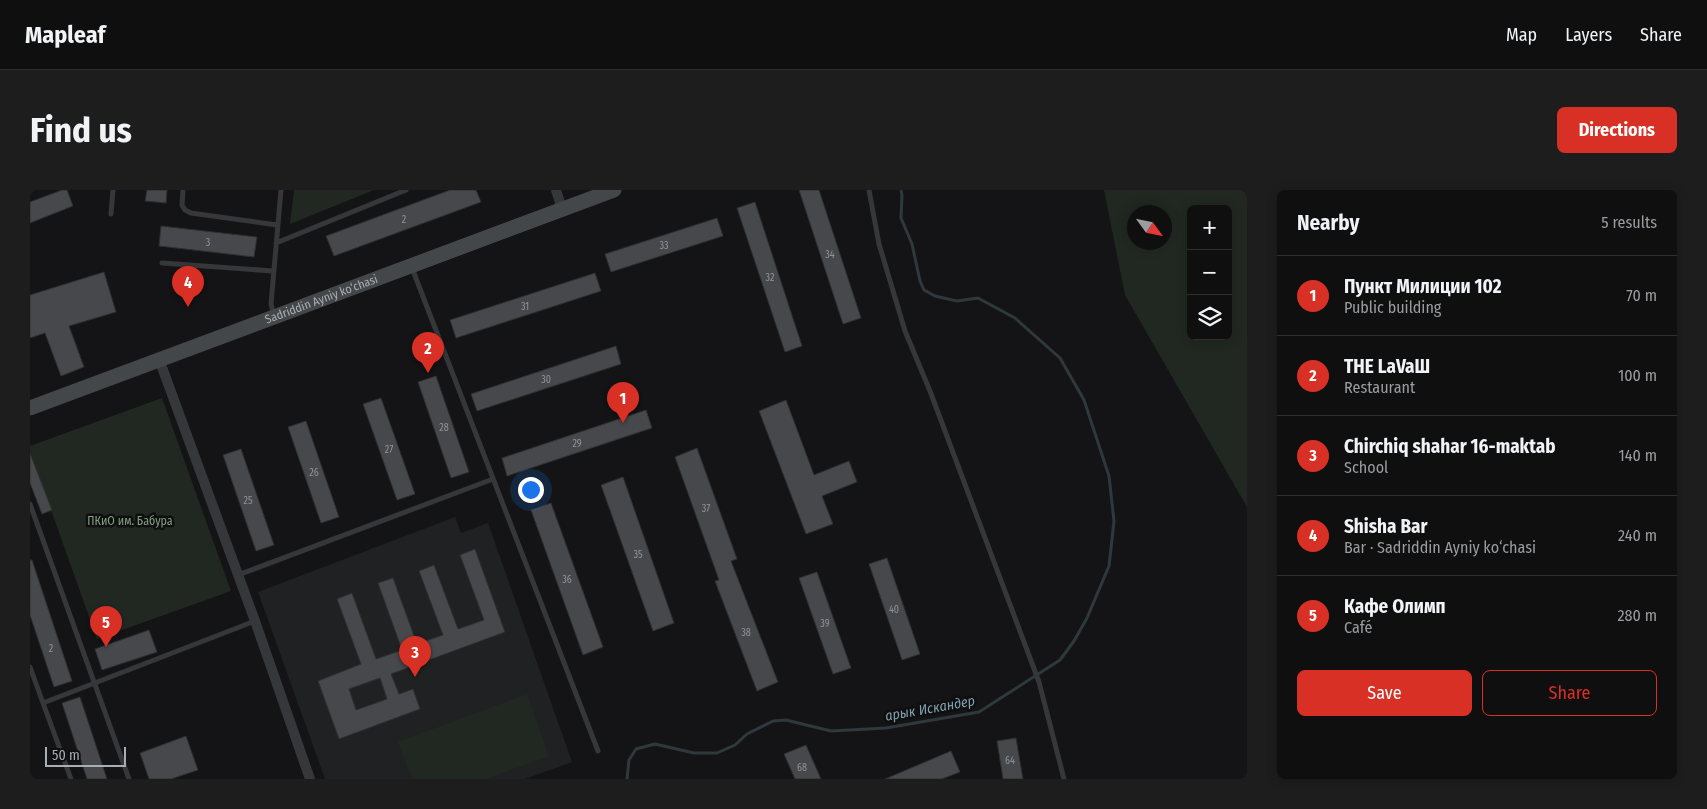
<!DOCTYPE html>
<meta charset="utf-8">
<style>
:root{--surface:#0f0f10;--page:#1d1d1e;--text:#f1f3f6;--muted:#9b9c9f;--line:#2f2f30;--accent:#d93025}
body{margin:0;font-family:"Fira Sans Condensed",sans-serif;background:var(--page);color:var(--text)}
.controls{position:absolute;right:15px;top:15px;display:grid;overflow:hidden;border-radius:8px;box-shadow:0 2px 12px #0003}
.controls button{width:45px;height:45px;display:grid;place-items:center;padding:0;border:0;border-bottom:1px solid var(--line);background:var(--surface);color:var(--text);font:25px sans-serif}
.compass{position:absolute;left:1097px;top:15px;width:45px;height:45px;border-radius:50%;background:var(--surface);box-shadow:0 2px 12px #0003;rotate:123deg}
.scale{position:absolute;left:15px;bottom:12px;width:81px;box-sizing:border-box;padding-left:5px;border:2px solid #a7aeb5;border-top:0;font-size:14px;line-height:18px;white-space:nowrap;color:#a7aeb5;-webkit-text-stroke:4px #0f0f11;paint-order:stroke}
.you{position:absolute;left:500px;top:299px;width:18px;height:18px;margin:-12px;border:4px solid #fff;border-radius:50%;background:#1a73e8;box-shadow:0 0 0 8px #1a73e833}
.badge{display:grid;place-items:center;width:32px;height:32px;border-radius:50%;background:var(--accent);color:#fff;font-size:16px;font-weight:700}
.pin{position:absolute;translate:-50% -41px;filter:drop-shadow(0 1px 2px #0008)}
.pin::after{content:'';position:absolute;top:26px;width:18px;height:15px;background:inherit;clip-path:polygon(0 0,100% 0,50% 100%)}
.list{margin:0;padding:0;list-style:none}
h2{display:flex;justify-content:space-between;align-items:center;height:65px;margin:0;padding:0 20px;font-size:21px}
h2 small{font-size:16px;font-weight:400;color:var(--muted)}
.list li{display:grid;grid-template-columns:32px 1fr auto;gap:15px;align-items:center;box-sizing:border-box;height:80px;padding:0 20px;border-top:1px solid var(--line)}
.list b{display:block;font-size:19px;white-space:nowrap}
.list p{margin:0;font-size:16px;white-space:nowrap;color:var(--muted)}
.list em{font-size:16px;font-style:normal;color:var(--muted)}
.actions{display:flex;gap:10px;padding:15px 20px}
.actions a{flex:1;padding:11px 0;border:1px solid var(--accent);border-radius:8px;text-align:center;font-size:18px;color:var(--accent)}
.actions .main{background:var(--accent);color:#fff}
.icon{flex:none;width:28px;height:28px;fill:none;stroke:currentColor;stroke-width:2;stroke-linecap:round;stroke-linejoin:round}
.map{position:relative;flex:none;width:1217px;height:589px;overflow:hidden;border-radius:8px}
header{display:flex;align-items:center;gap:30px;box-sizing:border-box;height:70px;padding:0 25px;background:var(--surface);border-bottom:1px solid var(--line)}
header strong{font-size:24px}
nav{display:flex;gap:28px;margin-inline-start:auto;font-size:18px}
.intro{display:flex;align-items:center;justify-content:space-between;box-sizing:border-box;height:120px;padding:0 30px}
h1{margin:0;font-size:35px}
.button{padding:12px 22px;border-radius:8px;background:var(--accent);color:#fff;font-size:18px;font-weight:700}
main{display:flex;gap:30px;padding:0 30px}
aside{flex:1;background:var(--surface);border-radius:8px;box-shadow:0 2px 12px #0003}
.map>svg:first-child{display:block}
.built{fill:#202123}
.green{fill:#212821;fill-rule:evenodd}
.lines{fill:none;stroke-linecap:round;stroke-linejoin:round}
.stream{stroke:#2f393d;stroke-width:3}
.building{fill:#46484b;stroke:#2e2f31;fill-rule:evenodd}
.lane{stroke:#36373a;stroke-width:5}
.street{stroke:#36373a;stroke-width:10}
.secondary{stroke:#44474a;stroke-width:15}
.labels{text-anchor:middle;stroke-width:5;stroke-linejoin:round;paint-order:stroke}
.number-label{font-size:10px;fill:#8f949a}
.street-label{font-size:12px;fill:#a7aeb5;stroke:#0f0f11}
.park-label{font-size:12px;fill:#849e80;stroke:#0f0f11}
.water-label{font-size:14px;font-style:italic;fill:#81a1ad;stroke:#0f0f11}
</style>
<header>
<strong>Mapleaf</strong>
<nav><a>Map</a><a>Layers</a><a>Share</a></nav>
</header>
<div class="intro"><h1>Find us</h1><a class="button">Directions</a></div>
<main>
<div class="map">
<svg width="1217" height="589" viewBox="0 0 1217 589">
<rect width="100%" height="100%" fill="#141416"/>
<path class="built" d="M 425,327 L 431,343 L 458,333 L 542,572 L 495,589 L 295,589 L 228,402 Z"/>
<path class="green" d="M 264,0 L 344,0 L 260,34 Z
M 1074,0 L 1217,0 L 1217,317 L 1095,105 ZM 1161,19 L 1198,19 L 1198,146 L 1161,146 ZM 1134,22 L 1134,52 L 1104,52 L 1104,22 Z
M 132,208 L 201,401 L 67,449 L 0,261 L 0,256 Z
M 497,504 L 519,566 L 456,589 L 382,589 L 368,552 Z"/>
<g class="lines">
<path class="stream" d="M 597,589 L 599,570 L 606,559 L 625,554 L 664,563 L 687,563 L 705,555 L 717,544 L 743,531 L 756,530 L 801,541 L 856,538 L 949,522 L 1030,470 L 1044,451 L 1057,428 L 1079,376 L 1084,331 L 1079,286 L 1054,210 L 1030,168 L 985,128 L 948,108 L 927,111 L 905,106 L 894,100 L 890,91 L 882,54 L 871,28 L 872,5 L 871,0"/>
</g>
<path class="building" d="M 32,0 L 37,0 L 43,16 L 0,33 L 0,12 Z
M 117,0 L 137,0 L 136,13 L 115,11 Z
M 420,0 L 446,0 L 451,12 L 304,66 L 296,46 Z
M 769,0 L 789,0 L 831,128 L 813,134 Z
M 725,12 L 772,156 L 755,162 L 707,18 Z
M 687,28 L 693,46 L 581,82 L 575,64 Z
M 131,36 L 227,47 L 224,67 L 129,56 Z
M 74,82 L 86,122 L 39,136 L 54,177 L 31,186 L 15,143 L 0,148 L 0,105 Z
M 565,83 L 571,101 L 426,148 L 420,130 Z
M 586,156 L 591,174 L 447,221 L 441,204 Z
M 406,186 L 439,282 L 421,288 L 388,192 Z
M 351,208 L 385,304 L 367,310 L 333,214 Z
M 756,210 L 784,285 L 819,271 L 827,292 L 792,306 L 803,334 L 776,344 L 729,221 Z
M 616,220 L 622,238 L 477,286 L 472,268 Z
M 276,231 L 309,327 L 291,333 L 258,237 Z
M 667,258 L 707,369 L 701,371 L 748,492 L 727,501 L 685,391 L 689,390 L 645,267 Z
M 211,259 L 244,355 L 226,361 L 193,265 Z
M 0,263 L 22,320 L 12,324 L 0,293 Z
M 593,287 L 644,433 L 623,441 L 571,295 Z
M 521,313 L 573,457 L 553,465 L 501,320 Z
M 445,359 L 475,442 L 361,484 L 369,504 L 383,499 L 390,519 L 309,549 L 288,491 L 331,474 L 307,409 L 322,403 L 346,469 L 372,460 L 348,393 L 363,388 L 387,454 L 413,445 L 389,381 L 404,375 L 428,439 L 454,430 L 430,365 ZM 350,488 L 357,509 L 326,520 L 319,499 Z
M 857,368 L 890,464 L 872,470 L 839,374 Z
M 0,370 L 2,370 L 42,491 L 24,497 L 0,425 Z
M 787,382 L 821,478 L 803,484 L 769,388 Z
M 119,440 L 127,462 L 72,480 L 65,459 Z
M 50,507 L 77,589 L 57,589 L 32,513 Z
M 156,546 L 168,580 L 141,589 L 119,589 L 110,563 Z
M 986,548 L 993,589 L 973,589 L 967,551 Z
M 776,555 L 791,589 L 765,589 L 754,564 Z
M 921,561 L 930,582 L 912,589 L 855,589 Z"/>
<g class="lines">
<path class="lane" d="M 153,0 L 152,15 L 155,20 L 161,23 L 247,35
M 839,0 L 849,54 L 875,141 L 900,201 L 1009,492 L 1034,589
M 81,24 L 83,0
M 246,53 L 376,0
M 132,73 L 243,81
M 382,78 L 568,561
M 244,126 L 241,114 L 251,0
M 0,314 L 99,589
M 208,385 L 463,289
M 0,477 L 13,513
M 41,589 L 13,513 L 225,431"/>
<path class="street" d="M 526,0 L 532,19
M 129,169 L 225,431 L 280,589"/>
<path class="secondary" id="s1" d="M 0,218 L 584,0"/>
</g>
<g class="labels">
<g class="number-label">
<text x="374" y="33">2</text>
<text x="178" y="56">3</text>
<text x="634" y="59">33</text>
<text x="800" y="68">34</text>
<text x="740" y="91">32</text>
<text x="495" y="120">31</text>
<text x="516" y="193">30</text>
<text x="414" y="241">28</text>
<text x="547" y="257">29</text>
<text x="359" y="263">27</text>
<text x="284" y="286">26</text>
<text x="218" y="314">25</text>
<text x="676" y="322">37</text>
<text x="608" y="368">35</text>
<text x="537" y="393">36</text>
<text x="864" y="423">40</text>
<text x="795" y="437">39</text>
<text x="716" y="446">38</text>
<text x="21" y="462">2</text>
<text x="980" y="574">64</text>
<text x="772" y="581">68</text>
</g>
<g class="street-label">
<text dy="4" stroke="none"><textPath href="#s1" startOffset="311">Sadriddin Ayniy ko‘chasi</textPath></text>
</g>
<g class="park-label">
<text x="100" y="335">ПКиО им. Бабура</text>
</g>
<g class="water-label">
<text transform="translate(900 518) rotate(-10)" y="5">арык Искандер</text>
</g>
</g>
</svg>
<div class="controls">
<button>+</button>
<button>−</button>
<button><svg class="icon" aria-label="layers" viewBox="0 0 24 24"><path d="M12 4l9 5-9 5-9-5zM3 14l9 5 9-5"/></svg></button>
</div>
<svg class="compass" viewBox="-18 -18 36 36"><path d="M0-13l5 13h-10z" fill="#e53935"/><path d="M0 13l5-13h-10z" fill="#9b9c9f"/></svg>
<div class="scale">50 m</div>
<div class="you"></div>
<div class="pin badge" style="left:593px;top:233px">1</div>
<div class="pin badge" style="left:398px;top:183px">2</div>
<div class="pin badge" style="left:385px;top:487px">3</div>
<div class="pin badge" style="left:158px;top:117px">4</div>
<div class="pin badge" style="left:76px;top:457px">5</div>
</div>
<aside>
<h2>Nearby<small>5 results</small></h2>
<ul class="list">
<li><span class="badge">1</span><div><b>Пункт Милиции 102</b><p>Public building</p></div><em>70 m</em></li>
<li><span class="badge">2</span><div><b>THE LaVaШ</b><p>Restaurant</p></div><em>100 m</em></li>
<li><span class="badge">3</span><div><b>Chirchiq shahar 16-maktab</b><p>School</p></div><em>140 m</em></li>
<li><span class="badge">4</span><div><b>Shisha Bar</b><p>Bar · Sadriddin Ayniy ko‘chasi</p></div><em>240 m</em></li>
<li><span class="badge">5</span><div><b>Кафе Олимп</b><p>Café</p></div><em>280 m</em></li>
</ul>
<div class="actions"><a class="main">Save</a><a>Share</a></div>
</aside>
</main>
